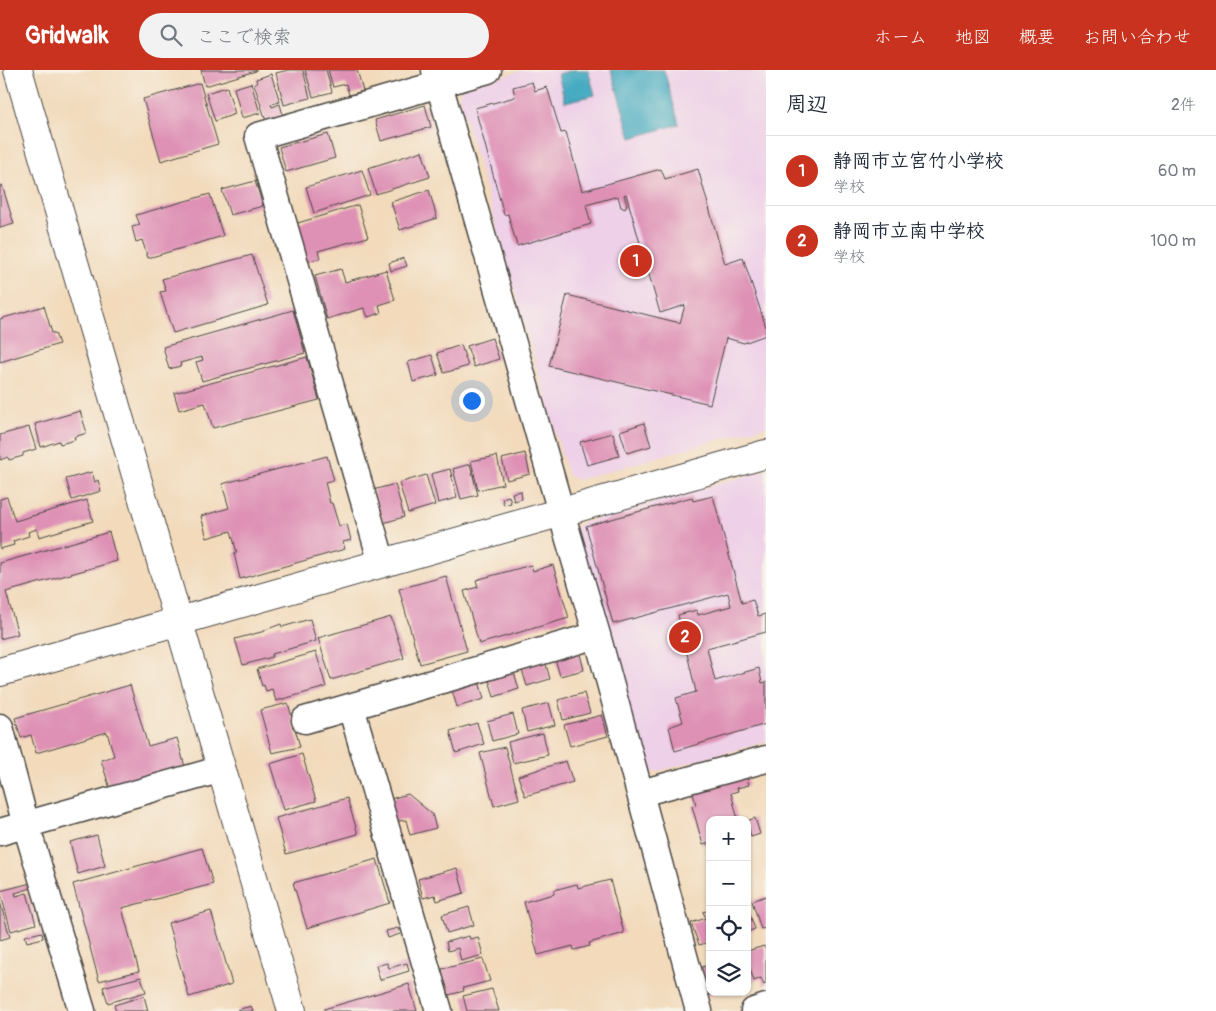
<!DOCTYPE html>
<html lang="ja">
<meta charset="utf-8">
<style>
:root{--surface:#fff;--page:#f2f2f3;--text:#1f2937;--muted:#747a83;--line:#e0e1e3;--accent:#c8321e}
body{margin:0;font-family:Pangolin,"Klee One",sans-serif;background:var(--page);color:var(--text)}
.controls{position:absolute;right:15px;bottom:15px;display:grid;overflow:hidden;border-radius:10px;box-shadow:0 1px 4px #0004}
.controls button{width:45px;height:45px;display:grid;place-items:center;padding:0;border:0;border-bottom:1px solid var(--line);background:var(--surface);color:var(--text);font:25px sans-serif}
.you{position:absolute;left:471px;top:330px;width:18px;height:18px;margin:-12px;border:4px solid #fff;border-radius:50%;background:#1a73e8;box-shadow:0 0 0 8px #1a73e833}
.badge{display:grid;place-items:center;width:32px;height:32px;border-radius:50%;background:var(--accent);color:#fff;font-size:16px;font-weight:700}
.pin{position:absolute;translate:-50% -50%;border:2px solid #fff;box-shadow:0 1px 5px #0006}
.list{margin:0;padding:0;list-style:none}
h2{display:flex;justify-content:space-between;align-items:center;height:65px;margin:0;padding:0 20px;font-size:21px}
h2 small{font-size:16px;font-weight:400;color:var(--muted)}
.list li{display:grid;grid-template-columns:32px 1fr auto;gap:15px;align-items:center;box-sizing:border-box;height:70px;padding:0 20px;border-top:1px solid var(--line)}
.list b{display:block;font-size:19px;white-space:nowrap}
.list p{margin:0;font-size:16px;white-space:nowrap;color:var(--muted)}
.list em{font-size:16px;font-style:normal;color:var(--muted)}
.icon{flex:none;width:28px;height:28px;fill:none;stroke:currentColor;stroke-width:2;stroke-linecap:round;stroke-linejoin:round}
.map{position:relative;flex:none;width:766px;height:941px;overflow:hidden}
header{display:flex;align-items:center;gap:30px;box-sizing:border-box;height:70px;padding:0 25px;background:var(--accent);color:#fff}
header strong{font-size:24px}
nav{display:flex;gap:28px;margin-inline-start:auto;font-size:18px}
.search{width:350px;height:45px;background:var(--page);display:flex;align-items:center;gap:12px;box-sizing:border-box;padding:0 18px;border-radius:28px;color:var(--muted);font-size:19px}
main{display:flex}
aside{flex:1;background:var(--surface)}
.map>svg:first-child{display:block}
.built{fill:#eed0e8}
.water{fill:#40a8c0;stroke:#366a76}
.building{fill:#de91b5}
.lines{fill:none;stroke-linecap:round;stroke-linejoin:round}
.minor-casing{stroke:#494541;stroke-width:29}
.tertiary-casing{stroke:#494541;stroke-width:30}
.minor{stroke:#fff;stroke-width:26}
.tertiary{stroke:#fff;stroke-width:28}
</style>
<header>
<strong>Gridwalk</strong>
<div class="search"><svg class="icon" aria-label="search" viewBox="0 0 24 24"><circle cx="10" cy="10" r="6"/><path d="M15 15l6 6"/></svg>ここで検索</div>
<nav><a>ホーム</a><a>地図</a><a>概要</a><a>お問い合わせ</a></nav>
</header>
<main>
<div class="map">
<svg width="766" height="941" viewBox="0 0 766 941">
<rect width="100%" height="100%" fill="#f7f3e8"/>
<filter id="ink" filterUnits="userSpaceOnUse"><feTurbulence type="fractalNoise" baseFrequency=".02" numOctaves="2"/><feDisplacementMap in="SourceGraphic" scale="10" xChannelSelector="R" yChannelSelector="G"/><feConvolveMatrix kernelMatrix="1 2 1 2 8 2 1 2 1" color-interpolation-filters="sRGB"/></filter>
<filter id="wash" filterUnits="userSpaceOnUse"><feTurbulence type="fractalNoise" baseFrequency=".0096" numOctaves="4" result="noise"/><feDisplacementMap in="SourceGraphic" scale="20" xChannelSelector="R" yChannelSelector="G"/><feGaussianBlur stdDeviation="1.12" result="paint"/><feColorMatrix in="noise" values="0 0 0 0 0 0 0 0 0 0 0 0 0 0 0 0 0 1.4 0 .05"/><feComposite in="paint" operator="in"/></filter>
<g filter="url(#wash)">
<rect width="100%" height="100%" fill="#f2dabb"/>
<path class="built" d="M 523,0 L 766,0 L 766,356 L 578,410 L 568,406 L 459,26 L 462,18 Z
M 766,400 L 766,672 L 651,703 L 642,699 L 574,463 L 579,454 Z"/>
<path class="water" d="M 573,0 L 588,0 L 595,25 L 565,32 L 558,4 Z
M 611,0 L 664,0 L 679,54 L 631,68 Z"/>
<g id="blocks">
<path class="building" d="M 201,0 L 256,0 L 256,1 L 205,16 Z
M 288,0 L 303,0 L 310,28 L 284,35 L 276,3 Z
M 305,0 L 326,0 L 332,22 L 313,27 Z
M 328,0 L 357,0 L 363,21 L 349,25 L 346,14 L 333,17 Z
M 271,4 L 280,32 L 271,34 L 272,37 L 280,34 L 284,49 L 266,51 L 254,14 L 257,13 L 256,9 Z
M 532,12 L 535,21 L 547,17 L 561,63 L 566,62 L 582,121 L 661,99 L 665,109 L 698,99 L 725,194 L 743,188 L 766,257 L 766,265 L 744,273 L 726,268 L 710,334 L 549,296 L 567,225 L 680,253 L 685,235 L 660,243 L 626,124 L 624,125 L 627,135 L 625,139 L 621,137 L 618,126 L 586,135 L 591,154 L 517,176 L 508,144 L 504,145 L 475,38 L 515,27 L 513,17 Z
M 200,13 L 218,74 L 161,91 L 143,29 Z
M 251,13 L 260,43 L 242,48 L 234,18 Z
M 227,17 L 235,44 L 215,51 L 206,23 Z
M 425,35 L 431,57 L 381,71 L 375,50 Z
M 328,64 L 335,88 L 286,102 L 279,77 Z
M 422,81 L 430,107 L 376,124 L 368,98 Z
M 362,100 L 370,125 L 314,143 L 306,117 Z
M 255,111 L 263,136 L 230,145 L 222,120 Z
M 2,115 L 14,154 L 0,158 L 0,116 Z
M 429,120 L 437,148 L 400,160 L 391,132 Z
M 210,124 L 223,166 L 148,188 L 142,170 L 136,172 L 132,157 L 140,155 L 136,145 Z
M 358,135 L 368,167 L 318,181 L 320,188 L 303,193 L 291,155 Z
M 252,185 L 268,235 L 173,263 L 160,222 L 166,221 L 162,209 Z
M 404,188 L 407,196 L 391,201 L 389,193 Z
M 341,199 L 345,212 L 386,200 L 395,230 L 379,235 L 381,243 L 368,247 L 364,238 L 327,249 L 315,206 Z
M 44,236 L 52,263 L 55,263 L 59,274 L 0,292 L 0,249 Z
M 293,240 L 305,283 L 202,311 L 196,292 L 203,290 L 202,287 L 180,293 L 181,296 L 169,299 L 163,277 Z
M 492,268 L 499,289 L 474,297 L 467,276 Z
M 461,275 L 468,296 L 444,303 L 437,283 Z
M 432,285 L 438,305 L 413,312 L 408,292 Z
M 307,287 L 319,330 L 213,358 L 205,333 L 179,340 L 174,323 Z
M 80,341 L 87,363 L 74,367 L 75,370 L 60,374 L 59,371 L 41,377 L 35,354 Z
M 644,353 L 651,376 L 627,383 L 620,361 Z
M 29,357 L 36,379 L 23,383 L 23,386 L 9,390 L 8,387 L 0,390 L 0,365 Z
M 613,363 L 619,386 L 587,395 L 580,372 Z
M 525,383 L 530,404 L 507,410 L 502,389 Z
M 327,386 L 334,410 L 325,412 L 330,433 L 332,433 L 339,456 L 347,454 L 351,470 L 343,472 L 345,479 L 240,509 L 234,483 L 237,483 L 231,461 L 207,468 L 201,446 L 229,438 L 222,414 Z
M 497,386 L 503,414 L 478,420 L 471,391 Z
M 470,394 L 478,425 L 461,429 L 453,399 Z
M 450,399 L 457,428 L 438,433 L 431,404 Z
M 92,402 L 95,412 L 98,410 L 101,421 L 72,430 L 66,409 Z
M 426,405 L 435,435 L 408,443 L 399,413 Z
M 395,414 L 404,447 L 383,453 L 373,420 Z
M 521,421 L 522,429 L 514,431 L 512,423 Z
M 509,426 L 511,433 L 504,435 L 502,428 Z
M 713,426 L 742,533 L 753,530 L 758,546 L 766,544 L 766,562 L 707,578 L 715,611 L 759,598 L 762,613 L 766,612 L 766,654 L 675,681 L 669,657 L 683,652 L 676,628 L 696,622 L 678,545 L 697,540 L 698,545 L 731,536 L 728,523 L 613,554 L 586,456 L 692,427 L 693,431 Z
M 7,427 L 15,451 L 87,430 L 93,451 L 39,467 L 37,459 L 28,462 L 29,466 L 13,471 L 14,475 L 0,479 L 0,429 Z
M 109,462 L 117,491 L 6,522 L 18,564 L 0,569 L 0,493 Z
M 531,495 L 533,501 L 553,495 L 569,548 L 479,574 L 464,521 L 478,517 L 476,510 Z
M 446,506 L 467,581 L 420,594 L 399,519 Z
M 391,547 L 404,588 L 331,610 L 318,568 Z
M 310,549 L 316,571 L 272,584 L 272,587 L 243,595 L 235,569 L 265,561 L 265,560 L 281,554 L 282,557 Z
M 579,580 L 584,600 L 560,606 L 554,585 Z
M 316,582 L 326,617 L 276,631 L 272,619 L 266,621 L 264,615 L 262,616 L 257,599 Z
M 545,591 L 550,609 L 527,616 L 521,597 Z
M 513,599 L 519,619 L 494,627 L 488,606 Z
M 478,608 L 484,629 L 457,637 L 451,617 Z
M 130,615 L 148,676 L 177,668 L 187,704 L 112,725 L 101,690 L 114,686 L 107,662 L 36,683 L 31,665 L 21,668 L 15,648 Z
M 584,623 L 590,643 L 563,650 L 558,630 Z
M 288,633 L 300,677 L 272,683 L 260,640 Z
M 549,633 L 555,655 L 527,662 L 522,640 Z
M 513,644 L 518,664 L 492,671 L 487,651 Z
M 602,645 L 608,666 L 570,676 L 564,655 Z
M 477,653 L 484,674 L 456,683 L 450,661 Z
M 543,663 L 548,685 L 513,693 L 508,672 Z
M 505,677 L 519,729 L 494,736 L 480,683 Z
M 302,684 L 316,731 L 284,740 L 270,694 Z
M 566,691 L 573,712 L 525,726 L 518,706 Z
M 746,704 L 749,715 L 737,718 L 738,721 L 731,723 L 738,750 L 710,750 L 710,773 L 703,775 L 692,736 L 696,735 L 692,719 Z
M 408,724 L 432,744 L 436,758 L 410,765 L 406,750 L 392,752 L 387,730 Z
M 347,728 L 358,764 L 286,784 L 276,748 Z
M 755,748 L 760,764 L 751,767 L 747,751 Z
M 97,765 L 105,796 L 78,804 L 70,772 Z
M 202,778 L 213,814 L 122,838 L 139,901 L 99,911 L 73,814 Z
M 377,789 L 390,833 L 307,858 L 293,813 Z
M 457,798 L 464,823 L 437,831 L 435,825 L 423,828 L 418,809 Z
M 610,810 L 624,863 L 589,873 L 590,876 L 574,880 L 573,876 L 538,885 L 524,832 L 554,824 L 554,820 L 577,814 L 578,818 Z
M 31,813 L 32,818 L 15,823 L 16,826 L 27,823 L 36,854 L 11,861 L 0,821 Z
M 766,826 L 766,858 L 761,859 L 752,831 Z
M 0,832 L 10,867 L 0,870 Z
M 469,837 L 474,855 L 447,863 L 442,845 Z
M 747,837 L 755,859 L 747,862 Z
M 710,840 L 710,872 L 699,875 L 691,853 L 706,848 L 703,842 Z
M 211,841 L 232,914 L 189,927 L 168,853 Z
M 398,858 L 400,864 L 388,868 L 386,861 Z
M 42,862 L 43,868 L 27,872 L 25,866 Z
M 469,866 L 470,869 L 478,867 L 483,885 L 461,891 L 458,878 L 448,881 L 446,872 Z
M 764,876 L 766,880 L 766,914 L 764,915 L 761,908 L 754,911 L 747,890 L 747,881 Z
M 483,889 L 490,911 L 463,918 L 464,921 L 449,925 L 445,912 L 441,913 L 439,905 L 443,904 L 442,899 Z
M 387,893 L 389,898 L 407,893 L 409,901 L 380,910 L 376,896 Z
M 710,894 L 710,922 L 717,923 L 708,925 L 700,898 Z
M 141,907 L 146,922 L 108,933 L 103,917 Z
M 409,914 L 417,941 L 325,941 L 324,939 Z
M 492,919 L 499,941 L 467,941 L 463,926 Z
M 144,926 L 148,941 L 116,941 L 114,935 Z
M 251,936 L 253,941 L 237,941 L 237,940 Z"/>
</g>
</g>
<g filter="url(#ink)">
<use href="#blocks" fill-opacity="0" stroke="#494541" stroke-width="1"/>
<g class="lines">
<defs>
<path id="minor" d="M 435,0 L 561,442 L 597,565 L 699,941
M 382,493 L 258,66 L 488,0
M 351,637 L 439,941
M 305,650 L 597,565
M 0,657 L 26,755 L 82,941
M 641,723 L 766,689
M 0,762 L 222,699
M 754,941 L 766,937"/>
<path id="tertiary" d="M 18,0 L 292,941
M 0,602 L 766,384"/>
</defs>
<use href="#minor" class="minor-casing"/>
<use href="#tertiary" class="tertiary-casing"/>
<use href="#minor" class="minor"/>
<use href="#tertiary" class="tertiary"/>
</g>
</g>
</svg>
<div class="controls">
<button>+</button>
<button>−</button>
<button><svg class="icon" aria-label="locate" viewBox="0 0 24 24"><circle cx="12" cy="12" r="6"/><path d="M12 2v4M12 18v4M2 12h4M18 12h4"/></svg></button>
<button><svg class="icon" aria-label="layers" viewBox="0 0 24 24"><path d="M12 4l9 5-9 5-9-5zM3 14l9 5 9-5"/></svg></button>
</div>
<div class="you"></div>
<div class="pin badge" style="left:636px;top:191px">1</div>
<div class="pin badge" style="left:685px;top:567px">2</div>
</div>
<aside>
<h2>周辺<small>2件</small></h2>
<ul class="list">
<li><span class="badge">1</span><div><b>静岡市立宮竹小学校</b><p>学校</p></div><em>60 m</em></li>
<li><span class="badge">2</span><div><b>静岡市立南中学校</b><p>学校</p></div><em>100 m</em></li>
</ul>
</aside>
</main>
